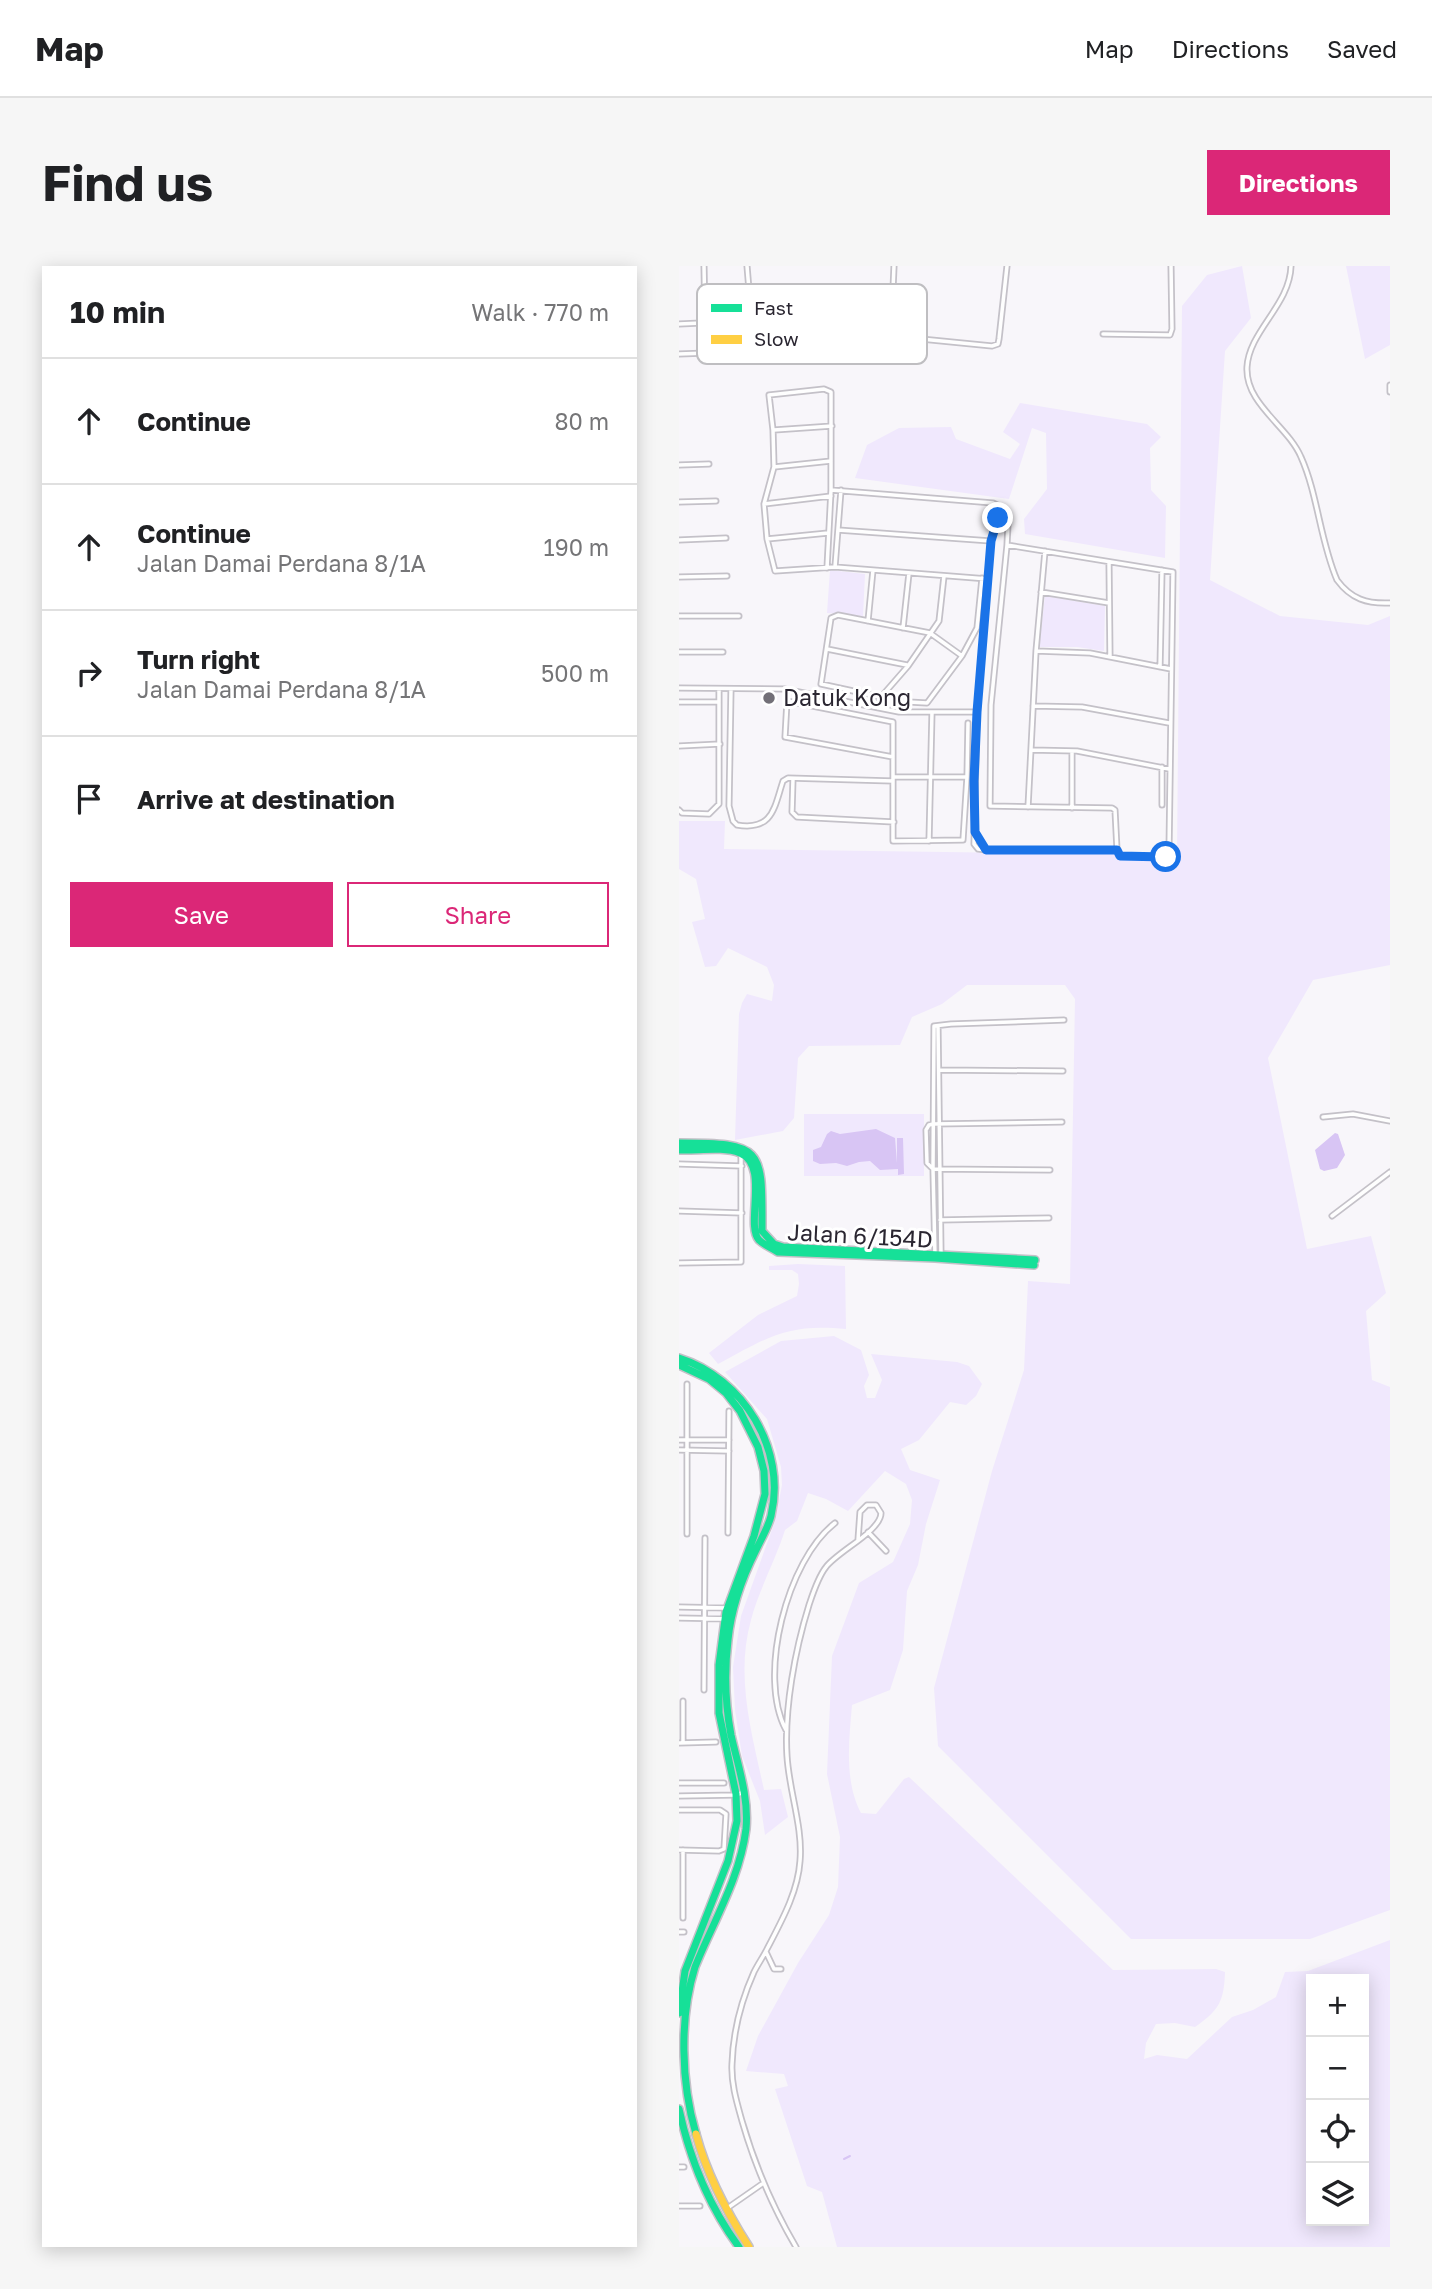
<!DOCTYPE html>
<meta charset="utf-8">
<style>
:root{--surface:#fff;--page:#f6f6f6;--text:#202124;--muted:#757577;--line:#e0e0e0;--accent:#db2777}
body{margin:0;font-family:"Golos Text",sans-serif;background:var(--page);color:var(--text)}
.controls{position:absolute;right:21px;bottom:21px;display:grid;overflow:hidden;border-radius:0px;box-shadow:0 4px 18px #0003}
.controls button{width:63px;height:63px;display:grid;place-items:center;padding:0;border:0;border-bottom:2px solid var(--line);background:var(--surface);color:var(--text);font:35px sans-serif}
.stop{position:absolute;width:21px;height:21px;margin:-16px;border:5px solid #1a73e8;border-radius:50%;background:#fff}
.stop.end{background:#1a73e8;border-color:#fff;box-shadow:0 2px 7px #0008}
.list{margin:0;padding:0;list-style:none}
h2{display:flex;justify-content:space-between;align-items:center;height:91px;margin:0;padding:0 28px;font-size:30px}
h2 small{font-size:23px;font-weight:400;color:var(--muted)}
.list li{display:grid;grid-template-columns:46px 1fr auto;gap:21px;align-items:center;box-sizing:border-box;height:126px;padding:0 28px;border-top:2px solid var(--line)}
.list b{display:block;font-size:26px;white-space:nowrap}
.list p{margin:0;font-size:23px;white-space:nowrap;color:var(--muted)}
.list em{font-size:23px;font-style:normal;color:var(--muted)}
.actions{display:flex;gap:14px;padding:21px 28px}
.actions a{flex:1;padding:16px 0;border:2px solid var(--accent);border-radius:0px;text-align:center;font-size:24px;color:var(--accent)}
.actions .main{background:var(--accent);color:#fff}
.icon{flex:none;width:38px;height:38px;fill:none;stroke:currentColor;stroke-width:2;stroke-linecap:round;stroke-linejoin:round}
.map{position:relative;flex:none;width:711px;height:1981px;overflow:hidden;border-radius:0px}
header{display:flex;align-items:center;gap:42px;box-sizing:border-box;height:98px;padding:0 35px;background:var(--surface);border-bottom:2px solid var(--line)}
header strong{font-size:33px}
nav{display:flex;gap:38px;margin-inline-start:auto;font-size:24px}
.intro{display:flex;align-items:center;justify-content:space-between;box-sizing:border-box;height:168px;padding:0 42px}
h1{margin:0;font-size:49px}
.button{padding:18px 32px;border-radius:0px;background:var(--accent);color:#fff;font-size:24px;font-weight:700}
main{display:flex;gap:42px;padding:0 42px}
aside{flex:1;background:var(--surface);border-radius:0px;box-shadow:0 4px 18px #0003}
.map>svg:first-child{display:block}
.green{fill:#f0e8fd;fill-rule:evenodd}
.water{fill:#d8c5f4}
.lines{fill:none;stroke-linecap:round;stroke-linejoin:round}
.stream{stroke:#d8c5f4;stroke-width:2}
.street-casing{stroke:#c4c1c8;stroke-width:7}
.fast-casing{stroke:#c4c1c8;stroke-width:10}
.slow-casing{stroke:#c4c1c8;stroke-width:10}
.street{stroke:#fefefe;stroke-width:3.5}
.fast{stroke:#16e098;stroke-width:7}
.slow{stroke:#ffcf43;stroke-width:7}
.route{stroke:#1a73e8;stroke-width:9}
.poi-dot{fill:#726f77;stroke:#fff;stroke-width:2.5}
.labels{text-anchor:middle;stroke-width:6;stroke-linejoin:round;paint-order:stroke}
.poi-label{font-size:23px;fill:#2a2631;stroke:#fff;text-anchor:start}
.street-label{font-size:23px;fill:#2a2631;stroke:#fff}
.key{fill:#fff;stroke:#bfbec1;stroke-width:2}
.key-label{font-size:19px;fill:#2a2631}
</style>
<header>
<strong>Map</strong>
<nav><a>Map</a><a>Directions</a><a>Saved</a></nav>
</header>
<div class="intro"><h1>Find us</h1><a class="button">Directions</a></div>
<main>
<aside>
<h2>10 min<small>Walk · 770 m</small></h2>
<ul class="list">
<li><svg class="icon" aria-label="ahead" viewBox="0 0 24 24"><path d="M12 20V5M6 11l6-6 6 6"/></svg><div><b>Continue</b></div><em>80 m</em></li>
<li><svg class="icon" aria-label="ahead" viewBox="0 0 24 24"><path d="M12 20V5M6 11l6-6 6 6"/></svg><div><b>Continue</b><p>Jalan Damai Perdana 8/1A</p></div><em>190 m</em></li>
<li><svg class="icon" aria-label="right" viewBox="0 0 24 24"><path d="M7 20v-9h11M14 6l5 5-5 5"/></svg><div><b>Turn right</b><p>Jalan Damai Perdana 8/1A</p></div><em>500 m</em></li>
<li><svg class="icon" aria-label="arrive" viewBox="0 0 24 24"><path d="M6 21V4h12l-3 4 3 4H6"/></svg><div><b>Arrive at destination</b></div></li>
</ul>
<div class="actions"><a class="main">Save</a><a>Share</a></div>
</aside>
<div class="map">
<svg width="711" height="1981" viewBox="0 0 711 1981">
<rect width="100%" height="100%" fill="#f8f6fa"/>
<path class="green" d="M 563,0 L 572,52 L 546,85 L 531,314 L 601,350 L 689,359 L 711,350 L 711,699 L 634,714 L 589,792 L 628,983 L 692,970 L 707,1027 L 687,1045 L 693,1114 L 711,1121 L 711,1644 L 631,1673 L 452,1673 L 259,1480 L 255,1422 L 313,1205 L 345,1104 L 349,1015 L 391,1018 L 396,733 L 386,719 L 288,719 L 263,738 L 233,751 L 221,779 L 130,780 L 119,792 L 115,852 L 104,865 L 56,874 L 60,748 L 63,737 L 68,728 L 93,735 L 95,719 L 88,701 L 49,682 L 37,700 L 26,701 L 13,656 L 26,653 L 17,613 L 0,603 L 0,555 L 46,555 L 45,583 L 498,589 L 503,40 L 528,9 Z
M 667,0 L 711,0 L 711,79 L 686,93 Z
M 341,137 L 468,158 L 482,171 L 471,182 L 472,224 L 487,240 L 486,292 L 346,268 L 345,253 L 368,223 L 367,167 L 353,162 L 330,233 L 176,212 L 188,179 L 220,162 L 272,161 L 277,173 L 331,193 L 341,178 L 324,166 Z
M 151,304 L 186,308 L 184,350 L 148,347 Z
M 366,330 L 426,340 L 425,385 L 398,381 L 360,381 Z
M 125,848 L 245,848 L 245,910 L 125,910 Z
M 119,998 L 166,1000 L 167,1063 C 109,1057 89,1071 39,1098 L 30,1087 L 79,1049 L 118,1030 L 120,1018 L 119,1008 L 113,1004 L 90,1004 L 90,1000 Z
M 155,1070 L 182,1084 L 190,1109 L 185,1120 L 188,1132 L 196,1132 L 203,1114 L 192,1088 L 278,1096 L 290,1100 L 303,1118 L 297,1130 L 287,1139 L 271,1136 L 240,1174 L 222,1183 L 231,1204 L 261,1214 L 247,1258 L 239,1299 L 228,1325 L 224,1384 L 211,1424 L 173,1439 C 170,1474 165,1515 182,1547 L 197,1548 L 225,1513 L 230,1511 L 434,1704 L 537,1703 L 546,1706 C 545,1736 540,1744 516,1761 L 496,1757 L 477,1758 L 467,1777 L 465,1793 L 478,1789 L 508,1793 L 553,1751 L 574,1744 L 597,1731 L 606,1706 L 629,1705 L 711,1674 L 711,1981 L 158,1981 L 143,1926 L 128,1920 L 96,1823 L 109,1820 L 105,1808 L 67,1805 L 79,1770 L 119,1697 L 150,1649 L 159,1621 L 161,1571 L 148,1508 L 153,1390 L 180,1317 L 214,1296 L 231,1258 L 233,1234 L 227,1218 L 206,1205 L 169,1245 L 147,1233 L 129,1227 L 118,1255 L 106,1264 C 97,1293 79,1326 72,1354 C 56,1411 73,1468 85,1524 L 102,1523 L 109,1551 L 86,1569 L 81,1535 L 63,1490 L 56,1444 L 54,1401 L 62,1350 L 96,1255 L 103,1219 L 102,1201 L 88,1153 L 46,1106 L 102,1075 ZM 632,1713 L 685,1713 L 685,1955 L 632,1955 Z"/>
<path class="water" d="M 197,863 L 216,872 L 218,897 L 218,872 L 224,872 L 225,908 L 219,909 L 219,903 L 201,904 L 191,895 L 180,896 L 168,900 L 157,897 L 141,898 L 134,895 L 134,884 L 142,881 L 148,868 L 152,865 L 161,868 Z
M 656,867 L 659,868 L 666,889 L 658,902 L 645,905 L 641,903 L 636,884 Z"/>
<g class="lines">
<path class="stream" d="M 165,1893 L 171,1890"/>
<defs>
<path id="street" d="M 68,0 L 70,24 L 79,47 L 97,61 L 120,69 L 212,70 L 313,80 L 319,78 L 320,73 L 328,0
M 612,0 C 611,39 570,65 568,101 C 566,138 609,160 622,191 C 639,229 641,275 658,314 C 672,333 688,338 711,337
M 93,31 L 214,32
M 0,58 L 22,57 L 26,54 L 25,0
M 424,68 L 491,69 L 493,63 L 492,0
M 212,70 L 215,0
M 0,88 L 28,87
M 711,119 L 711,126
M 95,164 L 153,160
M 0,199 L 30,198
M 95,201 L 152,195
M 152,224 L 314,237 L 320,240 L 312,275 L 298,446 L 295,578 L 299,583 L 307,584 L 438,584
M 0,236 L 37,235
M 85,238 L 152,230
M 159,264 L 312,275
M 88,273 L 149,267
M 0,274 L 47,272
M 328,279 L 494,306 L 490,584 L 487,591 L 441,590 L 438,584 L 436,544 L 433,542 L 311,540 L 312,439 Z
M 328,279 L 329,258
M 430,297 L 431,391
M 156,301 L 162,224
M 148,302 L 152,224 L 152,126 L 145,123 L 90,129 L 94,164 L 95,201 L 85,238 L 88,273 L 96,305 L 156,301 L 309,313
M 0,311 L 48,310
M 362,326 L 430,337
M 0,350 L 60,350
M 189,355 L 194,304
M 224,362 L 230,307
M 148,383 L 228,399
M 357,385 L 411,387 L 492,403
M 0,386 L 44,386
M 481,401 L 483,304
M 0,422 L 105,423 L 220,446 L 298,446
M 52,423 L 50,540 L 54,555 L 58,559 C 94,565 95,542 104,515 L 109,512 L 214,515
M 202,431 L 142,418 L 152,352 L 159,349 L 251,367 L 283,390
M 0,436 L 40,436
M 230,436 L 248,437 L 283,390 L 298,362 L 303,312
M 354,440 L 403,441 L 490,457
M 199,442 L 202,431 L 229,400 L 260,355 L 265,310
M 0,480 L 41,478
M 352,484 L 398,485 L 490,503
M 393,485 L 393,542
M 214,491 L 106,471 L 108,435 L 214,456 L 214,575 L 284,574 L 288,511 L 289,457
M 214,511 L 288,511
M 114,513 L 113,546 L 118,551 L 215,556
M 483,539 L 483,501
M 349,541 L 357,385 L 366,285
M 0,544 L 3,547 L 30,548 L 40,538 L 40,423
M 297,568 L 307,584
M 250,575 L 253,446
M 259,760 L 262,988
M 260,804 L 384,805
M 644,851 L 674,848 L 711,855
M 0,898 L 63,900
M 371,904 L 254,903 L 248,897 L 247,864 L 250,859 L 254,858 L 383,856
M 0,945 L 63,947
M 653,950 L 711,906
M 261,954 L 370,952
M 256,990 L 254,903 L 255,760 L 272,758 L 385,754
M 0,997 L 62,996 L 62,889
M 0,1174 L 50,1174
M 0,1184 L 50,1185
M 189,1266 L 207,1285
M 49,1267 L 50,1145
M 8,1268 L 8,1118
M 0,1341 L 50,1342
M 0,1352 L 52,1353
M 25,1424 L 26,1272
M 4,1435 L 4,1477
M 107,1464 C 78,1410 108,1294 156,1257
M 0,1477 L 37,1476
M 0,1517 L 45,1517
M 0,1530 L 57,1529 L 65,1526
M 0,1544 L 41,1544 L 47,1548 L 45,1583 L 40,1585 L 0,1584
M 4,1584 L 4,1652
M 0,1666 L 5,1666
M 87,1686 L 95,1703 L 102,1703
M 0,1901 L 5,1901
M 0,1940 L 21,1940
M 47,1943 L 83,1918
M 117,1981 C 93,1940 76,1900 63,1855 C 58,1837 52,1818 53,1798 C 54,1767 62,1735 75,1706 C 79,1698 84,1691 88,1683 C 102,1656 119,1626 121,1595 C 124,1561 110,1525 108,1490 C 105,1443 116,1384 130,1339 C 134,1327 139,1311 147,1301 C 159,1285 202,1265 202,1247 L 197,1239 L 188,1239 L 181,1246 L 179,1274"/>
<path id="fast" d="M 0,877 C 86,877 83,883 83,965 L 95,978 L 104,981 L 356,994
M 0,884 C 18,885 44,880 61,887 C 91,899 66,959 80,974 C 85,979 93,982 99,986 L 256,992 L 355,999
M 0,1092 C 64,1112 108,1183 92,1250 C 89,1262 82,1273 77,1284 C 63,1312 52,1343 49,1374 C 45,1407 46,1437 52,1469 C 59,1500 70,1531 67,1563 C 61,1612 34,1656 16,1701 C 0,1752 2,1817 17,1868
M 0,1099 L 30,1113 L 47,1127 L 61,1145 L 79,1181 L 85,1205 L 86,1228 L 75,1270 L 47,1346 L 40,1399 L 40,1447 L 57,1528 L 58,1555 L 49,1595 L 6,1705 L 0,1747
M 0,1843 C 11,1894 29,1939 60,1981"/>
<path id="slow" d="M 17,1868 C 28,1909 47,1945 70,1981"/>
</defs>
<use href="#street" class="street-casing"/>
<use href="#fast" class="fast-casing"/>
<use href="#slow" class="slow-casing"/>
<use href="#street" class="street"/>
<use href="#fast" class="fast"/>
<use href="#slow" class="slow"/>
</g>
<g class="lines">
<path class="route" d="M 319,252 L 312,275 L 298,446 L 295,515 L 296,566 L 307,584 L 438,584 L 441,590 L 487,591"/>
</g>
<circle class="poi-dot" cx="90" cy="432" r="7"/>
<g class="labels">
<g class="poi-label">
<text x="104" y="440">Datuk Kong</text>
</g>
<g class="street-label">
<text transform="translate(181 970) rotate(3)" y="8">Jalan 6/154D</text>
</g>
</g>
<rect x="18" y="18" width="230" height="80" rx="10" class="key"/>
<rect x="32" y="38" width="31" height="8" fill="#16e098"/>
<rect x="32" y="69" width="31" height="9" fill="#ffcf43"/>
<g class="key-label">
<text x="75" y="49">Fast</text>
<text x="75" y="80">Slow</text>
</g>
</svg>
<div class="controls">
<button>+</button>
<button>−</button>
<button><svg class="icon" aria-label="locate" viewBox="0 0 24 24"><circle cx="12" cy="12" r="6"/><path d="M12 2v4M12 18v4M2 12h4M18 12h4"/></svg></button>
<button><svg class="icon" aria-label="layers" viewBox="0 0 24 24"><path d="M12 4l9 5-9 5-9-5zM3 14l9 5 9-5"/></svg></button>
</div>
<div class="stop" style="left:487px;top:591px"></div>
<div class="stop end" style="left:319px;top:252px"></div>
</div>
</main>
